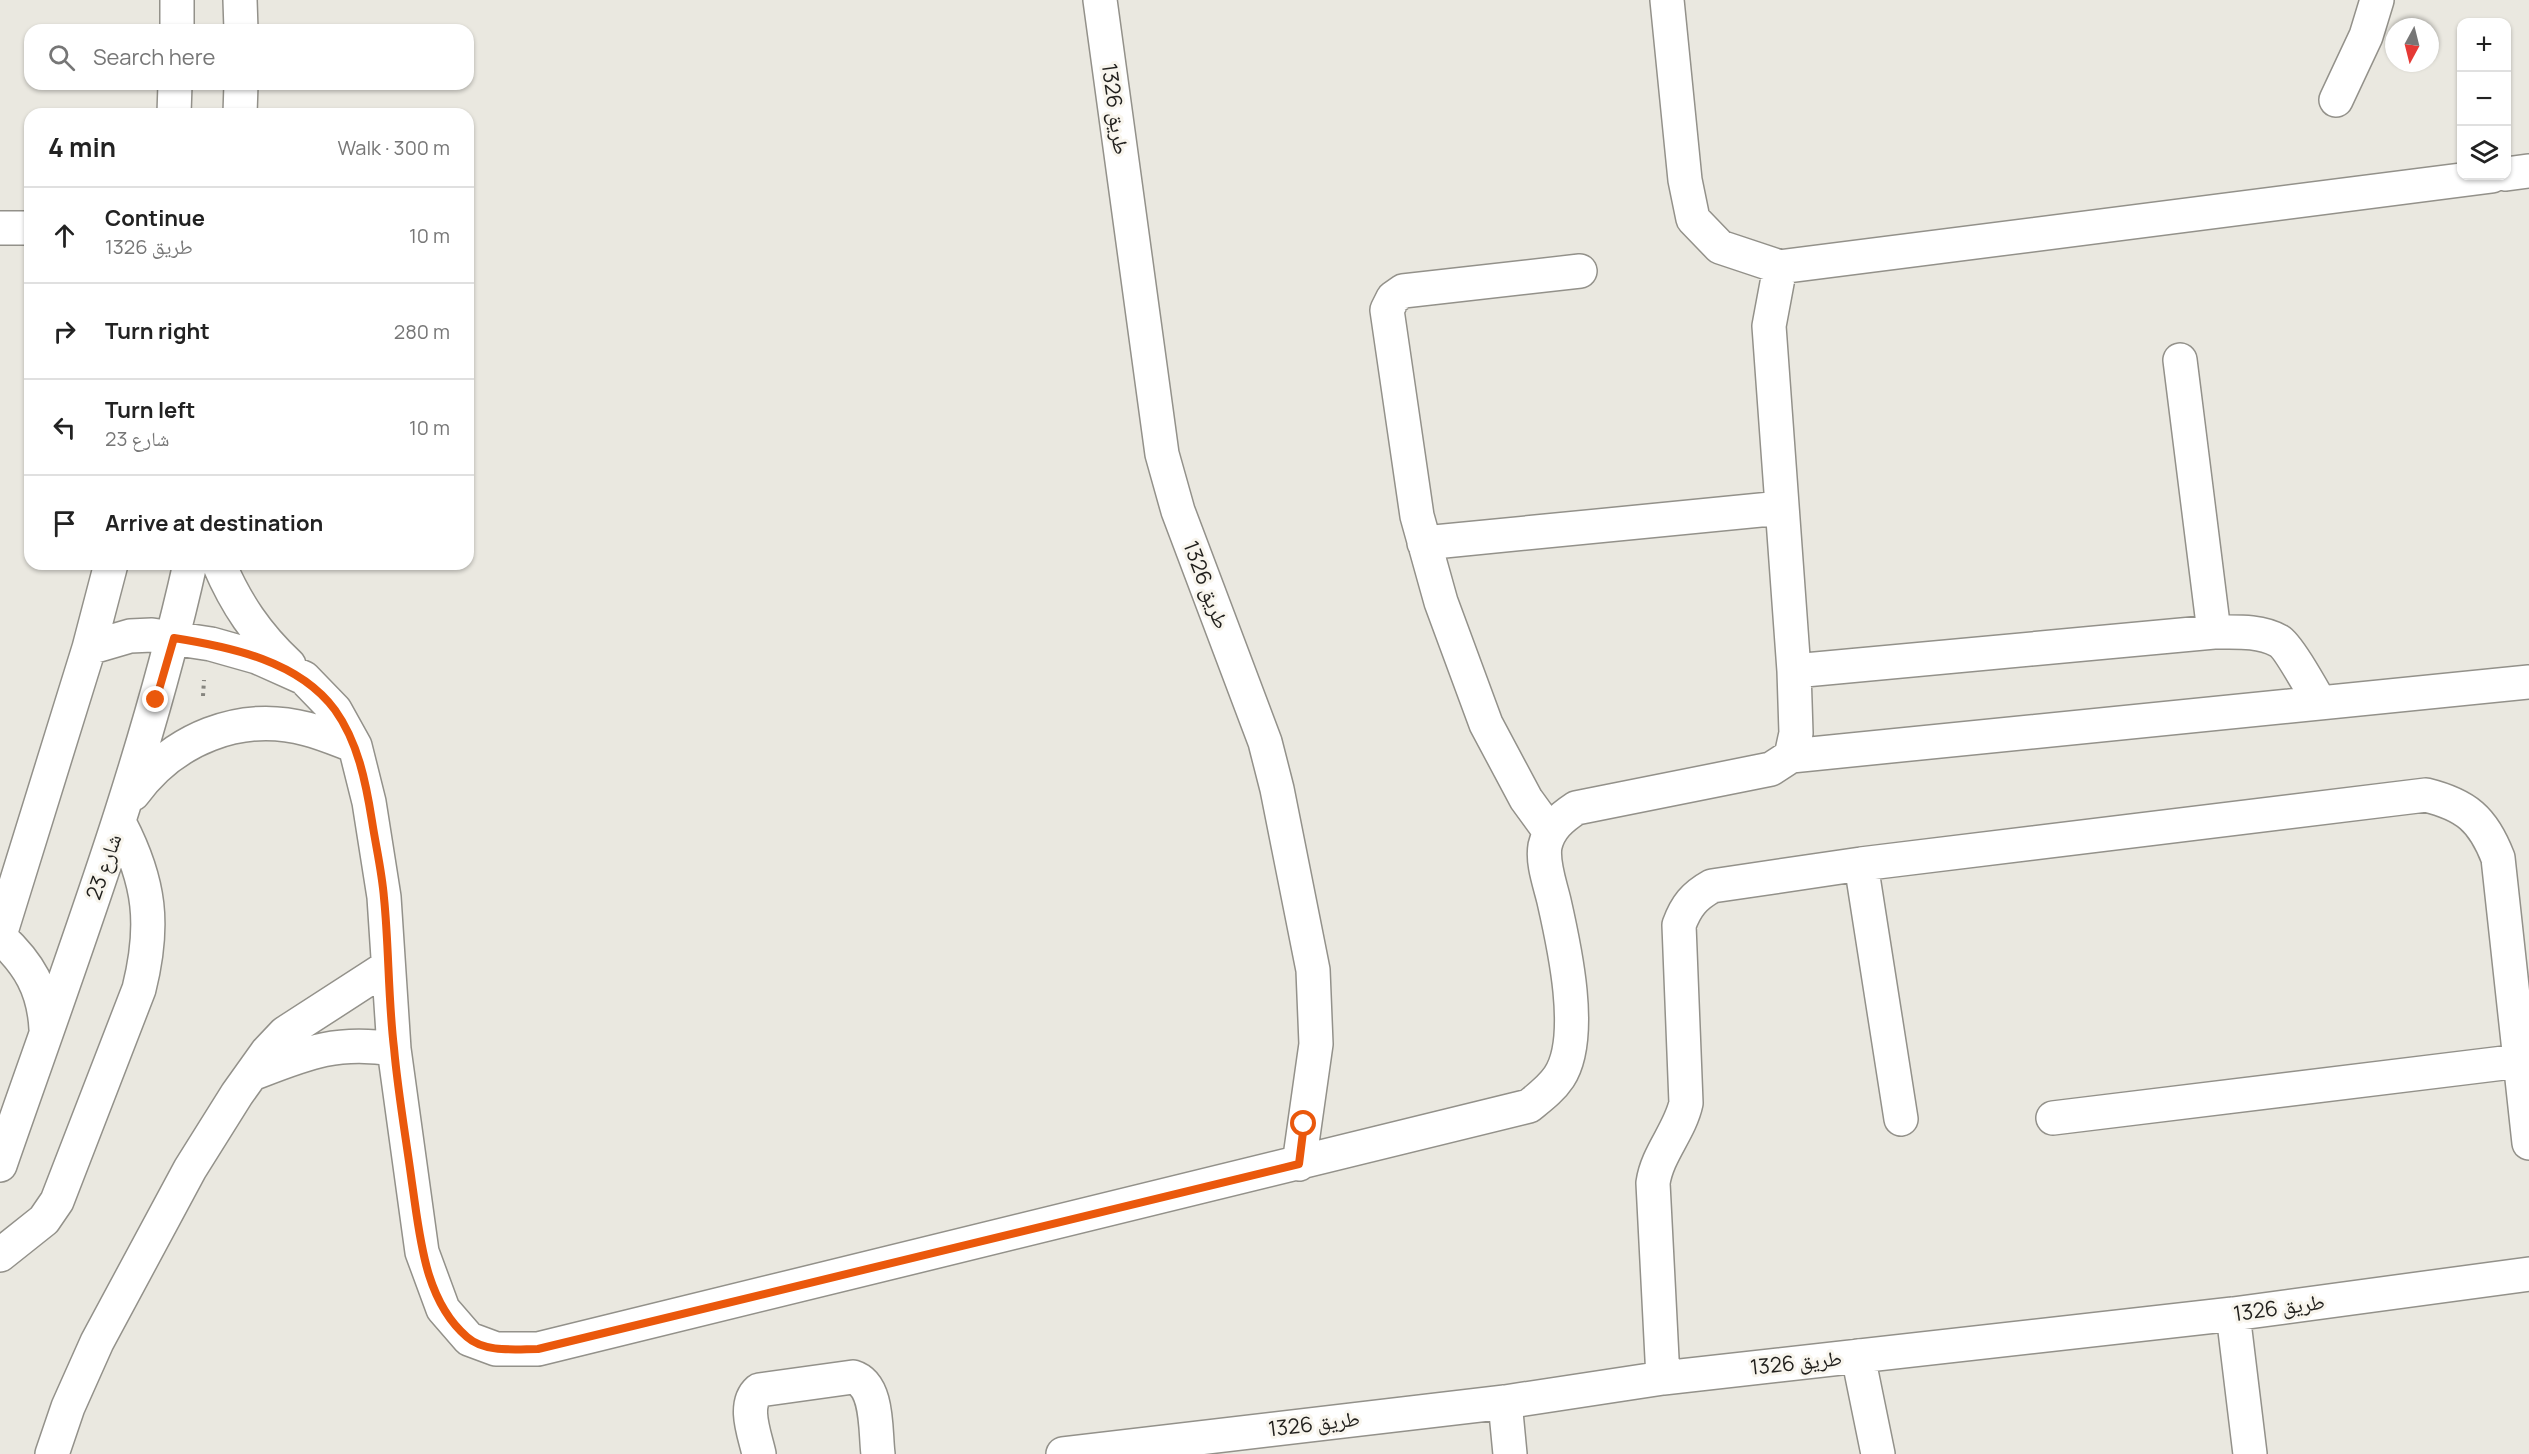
<!DOCTYPE html>
<meta charset="utf-8">
<style>
:root{--surface:#fff;--page:#f2f2f2;--text:#222;--muted:#767676;--line:#e0e0e0}
body{margin:0;font-family:Manrope,"Noto Naskh Arabic",sans-serif;background:var(--page);color:var(--text)}
.controls{position:absolute;right:18px;top:18px;display:grid;overflow:hidden;border-radius:12px;box-shadow:0 2px 4px #0004}
.controls button{width:54px;height:54px;display:grid;place-items:center;padding:0;border:0;border-bottom:2px solid var(--line);background:var(--surface);color:var(--text);font:30px sans-serif}
.compass{position:absolute;left:2385px;top:18px;width:54px;height:54px;border-radius:50%;background:var(--surface);box-shadow:0 2px 4px #0004;rotate:187deg}
.stop{position:absolute;width:18px;height:18px;margin:-14px;border:4px solid #ea580c;border-radius:50%;background:#fff}
.stop.end{background:#ea580c;border-color:#fff;box-shadow:0 2px 6px #0008}
.list{margin:0;padding:0;list-style:none}
h2{display:flex;justify-content:space-between;align-items:center;height:78px;margin:0;padding:0 24px;font-size:26px}
h2 small{font-size:20px;font-weight:400;color:var(--muted)}
.list li{display:grid;grid-template-columns:39px 1fr auto;gap:18px;align-items:center;box-sizing:border-box;height:96px;padding:0 24px;border-top:2px solid var(--line)}
.list b{display:block;font-size:22px;white-space:nowrap}
.list p{margin:0;font-size:20px;white-space:nowrap;color:var(--muted)}
.list em{font-size:20px;font-style:normal;color:var(--muted)}
.icon{flex:none;width:33px;height:33px;fill:none;stroke:currentColor;stroke-width:2;stroke-linecap:round;stroke-linejoin:round}
.map{position:relative;flex:none;width:2529px;height:1454px;overflow:hidden}
.search{position:absolute;background:var(--surface);box-shadow:0 2px 4px #0004;left:24px;top:24px;width:450px;height:66px;display:flex;align-items:center;gap:15px;box-sizing:border-box;padding:0 21px;border-radius:18px;color:var(--muted);font-size:22px}
.panel{position:absolute;background:var(--surface);box-shadow:0 2px 4px #0004;left:24px;top:108px;width:450px;height:462px;border-radius:18px}
.map>svg:first-child{display:block}
.lines{fill:none;stroke-linecap:round;stroke-linejoin:round}
.minor-casing{stroke:#93918a;stroke-width:36}
.path{stroke:#86857f;stroke-width:4;stroke-dasharray:3 4.5;stroke-linecap:butt}
.minor{stroke:#fff;stroke-width:33}
.route{stroke:#ea580c;stroke-width:8}
.labels{text-anchor:middle;stroke-width:6;stroke-linejoin:round;paint-order:stroke}
.street-label{font-size:21px;fill:#201f1c;stroke:#f8f5ed}
</style>
<div class="map">
<svg width="2529" height="1454" viewBox="0 0 2529 1454">
<rect width="100%" height="100%" fill="#eae8e0"/>
<g class="lines">
<defs>
<path id="minor" d="M 240,0 L 241,30
M 1100,0 L 1162,454 L 1178,511 L 1265,742 L 1277,789 L 1313,970 L 1316,1044 L 1299,1164
M 1667,0 L 1685,180 L 1693,219 L 1720,247 L 1780,267 L 2492,176
M 177,30 L 177,0
M 2336,100 L 2366,36 L 2377,0
M 174,114 L 175,84
M 240,114 L 241,84
M 2506,174 L 2528,171
M 0,228 L 30,228
M 2180,360 L 2214,632
M 1424,543 L 1781,508
M 219,564 C 236,604 257,635 289,665
M 89,648 L 130,636 L 152,635 L 211,644 L 257,657 L 304,678 L 335,710 L 355,746 L 369,802 L 384,897 L 394,1049 L 422,1252 L 443,1309 L 469,1339 L 496,1349 L 538,1349 L 1529,1106 C 1540,1097 1551,1089 1559,1077 C 1585,1038 1564,945 1554,901 C 1550,884 1542,863 1545,846 C 1549,828 1561,818 1576,808 L 1771,769 L 1791,756 L 1796,733 L 1794,671 L 1769,326 L 1780,267
M 1794,671 L 2214,632 C 2235,632 2260,630 2279,641 C 2288,646 2313,691 2320,703
M 1791,756 L 2529,682
M 133,794 C 173,739 240,711 307,729 C 323,733 339,740 355,746
M 1550,832 L 1526,799 L 1486,724 L 1441,602 L 1417,516 L 1387,310 L 1393,298 L 1403,291 L 1580,271
M 1861,864 L 1901,1119
M 0,935 L 89,648 L 111,564
M 0,937 C 29,964 44,989 46,1029
M 252,1074 C 306,1053 335,1040 394,1049
M 2053,1118 L 2520,1061
M 0,1165 C 69,966 144,770 190,564
M 0,1255 L 44,1220 L 57,1201 L 139,989 C 155,925 150,882 120,824
M 2233,1314 L 2250,1454
M 1858,1356 L 1878,1454
M 1663,1378 L 1653,1183 C 1657,1154 1680,1131 1686,1103 L 1679,925 C 1686,906 1694,896 1712,886 L 1861,864 L 2426,795 C 2466,805 2483,819 2498,858 L 2529,1143
M 1505,1402 L 1510,1454
M 52,1454 L 68,1407 L 97,1342 L 190,1169 L 237,1094 L 267,1052 L 285,1033 L 387,967
M 759,1454 C 755,1435 742,1405 759,1390 L 853,1377 C 879,1385 875,1431 878,1454
M 1063,1454 L 1505,1402 L 1663,1378 L 2233,1314 L 2529,1274"/>
</defs>
<use href="#minor" class="minor-casing"/>
<path class="path" d="M 203,696 L 204,680"/>
<use href="#minor" class="minor"/>
</g>
<g class="lines">
<path class="route" d="M 156,700 L 174,638 C 231,647 299,661 335,710 C 358,742 366,783 372,821 C 376,847 382,872 384,898 C 389,947 388,998 394,1048 C 398,1093 406,1138 412,1183 C 420,1236 424,1300 467,1337 C 485,1353 516,1349 538,1349 L 1299,1164 L 1304,1124"/>
</g>
<g class="labels">
<g class="street-label">
<text transform="translate(1115 109) rotate(82)" y="7">طريق 1326</text>
<text transform="translate(1206 585) rotate(69)" y="7">طريق 1326</text>
<text transform="translate(104 867) rotate(-71)" y="7">شارع 23</text>
<text transform="translate(2279 1308) rotate(-8)" y="7">طريق 1326</text>
<text transform="translate(1796 1363) rotate(-6)" y="7">طريق 1326</text>
<text transform="translate(1314 1424) rotate(-7)" y="7">طريق 1326</text>
</g>
</g>
</svg>
<div class="controls">
<button>+</button>
<button>−</button>
<button><svg class="icon" aria-label="layers" viewBox="0 0 24 24"><path d="M12 4l9 5-9 5-9-5zM3 14l9 5 9-5"/></svg></button>
</div>
<svg class="compass" viewBox="-18 -18 36 36"><path d="M0-13l5 13h-10z" fill="#e53935"/><path d="M0 13l5-13h-10z" fill="#767676"/></svg>
<div class="stop" style="left:1304px;top:1124px"></div>
<div class="stop end" style="left:156px;top:700px"></div>
<div class="search"><svg class="icon" aria-label="search" viewBox="0 0 24 24"><circle cx="10" cy="10" r="6"/><path d="M15 15l6 6"/></svg>Search here</div>
<section class="panel">
<h2>4 min<small>Walk · 300 m</small></h2>
<ul class="list">
<li><svg class="icon" aria-label="ahead" viewBox="0 0 24 24"><path d="M12 20V5M6 11l6-6 6 6"/></svg><div><b>Continue</b><p>طريق 1326</p></div><em>10 m</em></li>
<li><svg class="icon" aria-label="right" viewBox="0 0 24 24"><path d="M7 20v-9h11M14 6l5 5-5 5"/></svg><div><b>Turn right</b></div><em>280 m</em></li>
<li><svg class="icon" aria-label="left" viewBox="0 0 24 24"><path d="M17 20v-9H6M10 6l-5 5 5 5"/></svg><div><b>Turn left</b><p>شارع 23</p></div><em>10 m</em></li>
<li><svg class="icon" aria-label="arrive" viewBox="0 0 24 24"><path d="M6 21V4h12l-3 4 3 4H6"/></svg><div><b>Arrive at destination</b></div></li>
</ul>
</section>
</div>
